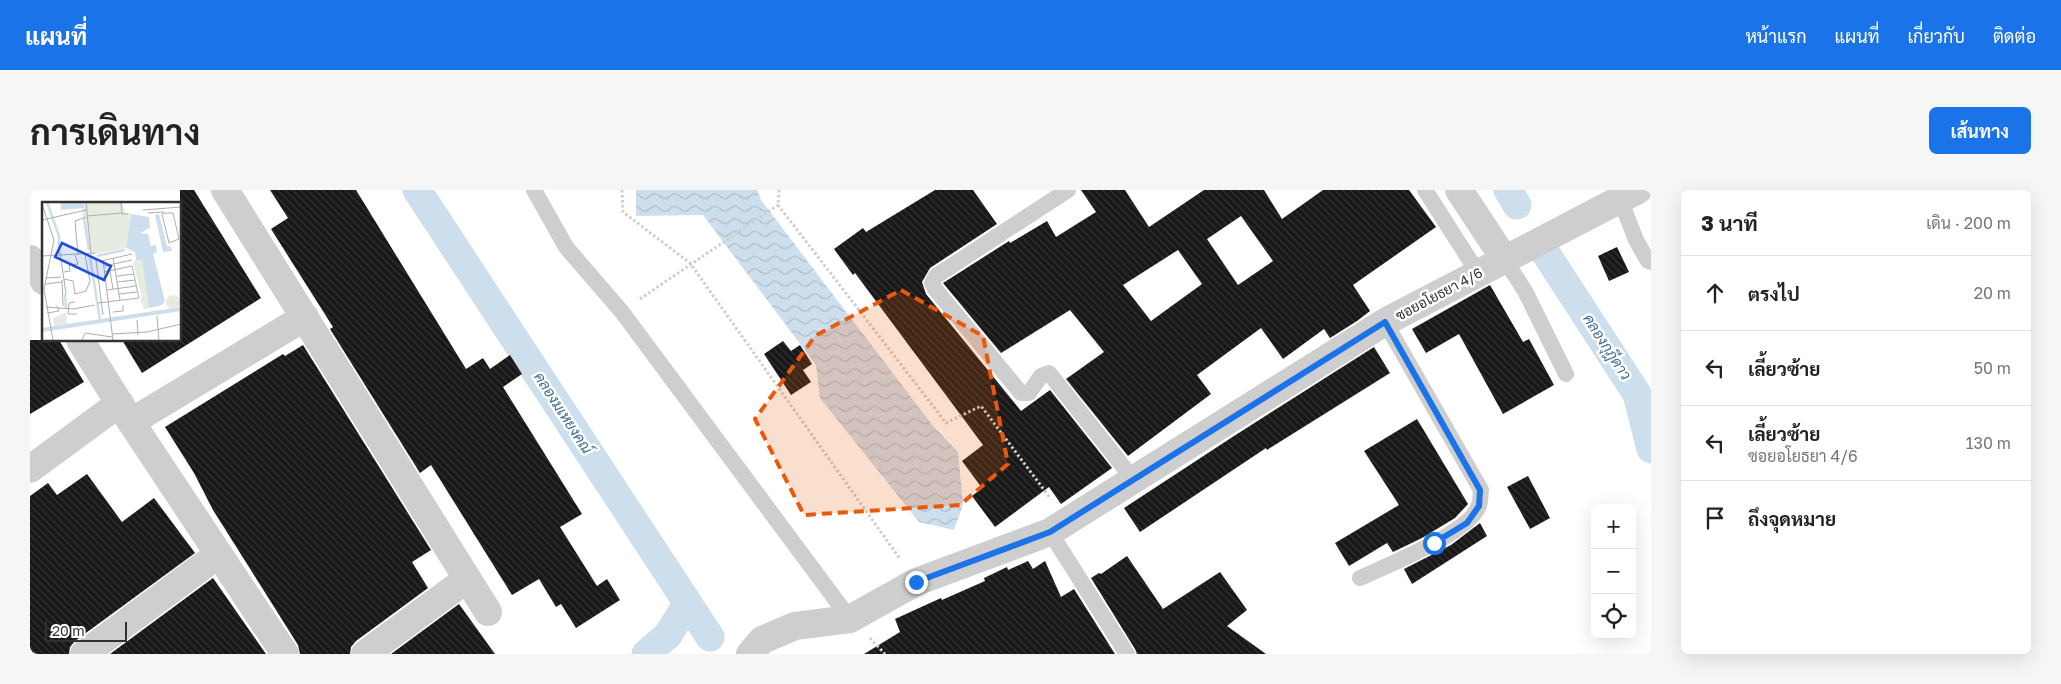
<!DOCTYPE html>
<html lang="th">
<meta charset="utf-8">
<style>
:root{--surface:#fff;--page:#f6f6f6;--text:#222;--muted:#767676;--line:#e0e0e0;--accent:#1a73e8}
body{margin:0;font-family:"Golos Text",Sarabun,sans-serif;background:var(--page);color:var(--text)}
.controls{position:absolute;right:15px;bottom:15px;display:grid;overflow:hidden;border-radius:8px;box-shadow:0 5px 20px #0002}
.controls button{width:45px;height:45px;display:grid;place-items:center;padding:0;border:0;border-bottom:1px solid var(--line);background:var(--surface);color:var(--text);font:25px sans-serif}
.scale{position:absolute;left:15px;bottom:12px;width:82px;box-sizing:border-box;padding-left:5px;border:2px solid #313131;border-top:0;font-size:14px;line-height:18px;white-space:nowrap;color:#313131;-webkit-text-stroke:4px #fff;paint-order:stroke}
.stop{position:absolute;width:15px;height:15px;margin:-11px;border:4px solid #1a73e8;border-radius:50%;background:#fff}
.stop.end{background:#1a73e8;border-color:#fff;box-shadow:0 1px 5px #0008}
.list{margin:0;padding:0;list-style:none}
h2{display:flex;justify-content:space-between;align-items:center;height:65px;margin:0;padding:0 20px;font-size:21px}
h2 small{font-size:16px;font-weight:400;color:var(--muted)}
.list li{display:grid;grid-template-columns:32px 1fr auto;gap:15px;align-items:center;box-sizing:border-box;height:75px;padding:0 20px;border-top:1px solid var(--line)}
.list b{display:block;font-size:19px;white-space:nowrap}
.list p{margin:0;font-size:16px;white-space:nowrap;color:var(--muted)}
.list em{font-size:16px;font-style:normal;color:var(--muted)}
.icon{flex:none;width:28px;height:28px;fill:none;stroke:currentColor;stroke-width:2;stroke-linecap:round;stroke-linejoin:round}
.map{position:relative;flex:none;width:1621px;height:464px;overflow:hidden;border-radius:8px}
header{display:flex;align-items:center;gap:30px;box-sizing:border-box;height:70px;padding:0 25px;background:var(--accent);color:#fff}
header strong{font-size:24px}
nav{display:flex;gap:28px;margin-inline-start:auto;font-size:18px}
.intro{display:flex;align-items:center;justify-content:space-between;box-sizing:border-box;height:120px;padding:0 30px}
h1{margin:0;font-size:35px}
.button{padding:12px 22px;border-radius:8px;background:var(--accent);color:#fff;font-size:18px;font-weight:700}
main{display:flex;gap:30px;padding:0 30px}
aside{flex:1;background:var(--surface);border-radius:8px;box-shadow:0 5px 20px #0002}
.map>svg:first-child{display:block}
.water{fill:url(#water-waves)}
.lines{fill:none;stroke-linecap:round;stroke-linejoin:round}
.canal{stroke:#cddeec;stroke-width:29}
.building{fill:url(#building-back-hatch);fill-rule:evenodd}
.path{stroke:#cecece;stroke-width:3;stroke-dasharray:2.5 2.5;stroke-linecap:butt}
.lane{stroke:#cecece;stroke-width:16}
.street{stroke:#cecece;stroke-width:28}
.route{stroke:#1a73e8;stroke-width:6}
.marked{fill:#e8590c;fill-opacity:0.2;stroke:#e8590c;stroke-width:4;stroke-dasharray:10 6;stroke-linejoin:round}
.labels{text-anchor:middle;stroke-width:5;stroke-linejoin:round;paint-order:stroke}
.street-label{font-size:14px;fill:#313131;stroke:#fff}
.water-label{font-size:15px;font-style:italic;fill:#406e92;stroke:#fff}
.inset-river{fill:none;stroke:#cddeec;stroke-width:2.5}
.inset-road{fill:none;stroke:#adadad;stroke-width:1}
.view{fill:#1d4ed8;fill-opacity:0.15;stroke:#1d4ed8;stroke-width:2.5}
.inset-edge{fill:none;stroke:#313131;stroke-width:2.5}
</style>
<header>
<strong>แผนที่</strong>
<nav><a>หน้าแรก</a><a>แผนที่</a><a>เกี่ยวกับ</a><a>ติดต่อ</a></nav>
</header>
<div class="intro"><h1>การเดินทาง</h1><a class="button">เส้นทาง</a></div>
<main>
<div class="map">
<svg width="1621" height="464" viewBox="0 0 1621 464">
<defs>
<pattern id="water-waves" width="16" height="10" patternUnits="userSpaceOnUse" patternTransform="scale(1.25)"><rect width="16" height="10" fill="#cddeec"/><path d="M0 5q4-4 8 0t8 0" fill="none" stroke="#b0bfcb"/></pattern>
<pattern id="building-back-hatch" width="6" height="6" patternUnits="userSpaceOnUse" patternTransform="scale(1.25)"><rect width="6" height="6" fill="#181818"/><path d="M-1 5l2 2M0 0l6 6M5-1l2 2" fill="none" stroke="#313131"/></pattern>
</defs>
<rect width="100%" height="100%" fill="#fff"/>
<path class="water" d="M 606,0 L 727,0 L 731,10 L 903,236 L 928,262 L 933,315 L 924,340 L 889,332 L 790,208 L 786,175 L 673,25 L 606,26 Z"/>
<g class="lines">
<path class="canal" d="M 387,0 L 680,447
M 1478,0 L 1487,15
M 1515,62 L 1607,204 L 1621,259
M 616,464 L 638,445 L 657,414"/>
</g>
<path class="building" d="M 150,0 L 164,0 L 231,108 L 112,183 L 92,150 L 150,150 Z
M 240,0 L 326,0 L 436,179 L 453,168 L 460,179 L 480,165 L 492,184 L 473,197 L 552,324 L 530,337 L 567,396 L 577,389 L 590,410 L 546,438 L 531,414 L 526,417 L 509,389 L 482,405 L 401,275 L 390,283 L 300,139 L 303,137 L 241,39 L 258,28 Z
M 905,0 L 943,0 L 967,34 L 900,78 L 892,92 L 896,104 L 991,221 L 1020,200 L 1082,278 L 1031,314 L 1019,297 L 965,337 L 942,306 L 952,298 L 932,271 L 953,255 L 825,83 L 823,85 L 804,59 L 833,38 L 836,42 Z
M 1051,0 L 1095,0 L 1119,37 L 1174,0 L 1234,0 L 1252,29 L 1293,0 L 1379,0 L 1406,37 L 1323,95 L 1340,121 L 1327,131 L 1300,148 L 1294,139 L 1253,169 L 1231,138 L 1167,185 L 1181,204 L 1098,266 L 1036,189 L 1074,162 L 1040,120 L 971,163 L 913,93 L 979,51 L 980,53 L 1017,31 L 1026,47 L 1066,22 ZM 1211,26 L 1243,71 L 1208,95 L 1177,49 ZM 1148,60 L 1172,94 L 1121,131 L 1093,95 Z
M 1587,57 L 1599,82 L 1579,91 L 1568,66 Z
M 1460,95 L 1493,152 L 1499,149 L 1524,195 L 1473,224 L 1429,144 L 1396,163 L 1382,139 Z
M 0,150 L 29,150 L 54,192 L 0,224 Z
M 753,151 L 761,161 L 770,155 L 782,174 L 773,180 L 781,192 L 761,205 L 734,164 Z
M 273,155 L 401,360 L 382,372 L 398,398 L 326,451 L 321,457 L 320,464 L 270,464 L 268,455 L 183,320 L 164,283 L 135,237 L 253,164 L 255,166 Z
M 1344,157 L 1360,183 L 1237,260 L 1236,258 L 1110,342 L 1094,318 L 1204,246 Z
M 1387,229 L 1438,314 L 1425,328 L 1392,348 L 1363,362 L 1357,353 L 1319,376 L 1305,353 L 1369,315 L 1334,261 Z
M 57,284 L 92,332 L 124,308 L 165,363 L 45,451 L 40,457 L 39,464 L 0,464 L 0,306 L 18,293 L 27,305 Z
M 1498,286 L 1520,328 L 1500,339 L 1477,297 Z
M 1450,333 L 1457,346 L 1382,394 L 1374,379 L 1421,355 Z
M 1097,366 L 1133,419 L 1190,382 L 1217,420 L 1197,436 L 1236,464 L 1107,464 L 1105,459 L 1061,388 L 1069,383 L 1071,384 Z
M 998,371 L 1003,379 L 1015,371 L 1031,407 L 1044,399 L 1085,464 L 834,464 L 870,442 L 865,429 L 911,408 L 912,410 L 955,391 L 954,388 L 977,377 L 978,380 Z
M 183,388 L 236,464 L 80,464 Z
M 429,414 L 465,464 L 361,464 Z"/>
<g class="lines">
<path class="path" d="M 592,0 L 593,22 L 660,73 L 870,369
M 749,0 L 748,15 L 916,233 L 951,216 L 1021,309
M 610,109 L 748,15
M 840,448 L 855,464"/>
<path class="lane" d="M 504,0 L 536,57 L 592,122 L 820,429
M 1038,0 L 906,86 L 902,93 L 905,99 L 991,203 L 999,203 L 1011,186 L 1019,183 L 1104,290
M 1395,0 L 1448,83
M 1590,9 L 1606,50 L 1618,71 L 1621,72
M 1475,70 L 1495,101 L 1536,184
M 1020,342 L 1097,464
M 1330,388 C 1356,376 1442,342 1449,315 C 1451,311 1450,305 1451,300 L 1355,132"/>
<path class="street" d="M 195,0 L 458,422
M 1429,0 L 1475,70
M 0,69 L 14,91
M 50,150 L 101,232 L 255,464
M 101,232 L 275,127
M 0,279 L 90,213
M 54,464 L 189,364
M 335,464 L 437,389
M 720,464 L 732,450 L 765,436 L 820,429 L 886,392 L 1020,342 L 1355,132 L 1608,0"/>
</g>
<g class="lines">
<path class="route" d="M 886,392 L 1020,342 L 1355,132 L 1450,300 L 1449,316 L 1437,333 L 1404,353"/>
</g>
<path class="marked" d="M 871,100 L 953,146 L 978,274 L 930,315 L 774,325 L 725,229 L 785,146 Z"/>
<g class="labels">
<g class="street-label">
<text transform="translate(1409 104) rotate(-28)" y="5">ซอยอโยธยา 4/6</text>
</g>
<g class="water-label">
<text transform="translate(1577 157) rotate(57)" y="5">คลองกุฎีดาว</text>
<text transform="translate(533 223) rotate(57)" y="5">คลองมเหยงคณ์</text>
</g>
</g>
<g transform="translate(12 12)">
<rect width="139" height="139" fill="#fff"/>
<path d="M 42,0 L 80,0 L 84,11 L 89,11 L 84,46 L 49,53 L 40,10 ZM 94,58 L 100,58 L 108,106 L 102,107 L 98,97 L 100,96 L 91,60 ZM124 100a7 7 0 1 1 14 0a7 7 0 1 1-14 0Z" fill="#e6ede0"/>
<path d="M 24,110 L 25,122 L 12,124 L 11,116 Z" fill="#e6ede0"/>
<path d="M 18,0 L 42,0 L 42,6 L 19,8 ZM 89,12 L 107,15 L 108,26 L 98,31 L 106,32 L 109,44 L 114,43 L 115,50 L 111,52 L 123,99 L 120,103 L 107,106 L 100,58 L 94,58 L 93,50 L 84,46 ZM 117,12 L 125,44 L 129,45 L 130,49 L 121,50 L 113,13 ZM 139,105 L 139,109 L 0,130 L 0,126 L 25,122 Z" fill="#cddeec"/>
<path class="inset-river" d="M 5,0 L 17,34 L 17,52M 42,16 L 47,48M 55,54 L 83,48M 48,55 L 58,118M 23,92 L 24,107"/>
<path class="inset-road" d="M 44,0 L 49,52M 79,0 L 80,12 L 86,12M 0,2 L 12,38 L 2,87 L 11,138M 101,8 L 139,5M 106,11 L 122,10M 125,11 L 131,11 L 137,37 L 127,41 L 120,12 ZM 45,14 L 80,11M 0,18 L 44,8M 18,50 L 24,92M 36,53 L 33,19 L 44,15M 0,54 L 53,51M 71,56 L 78,98M 54,58 L 61,113M 61,58 L 71,138M 59,59 L 90,52M 62,64 L 90,58M 68,69 L 71,87M 22,70 L 28,69 L 27,63 L 36,62 L 33,53M 62,70 L 90,64M 75,74 L 92,72M 4,76 L 19,75M 22,77 L 31,79 L 33,92 L 44,89 L 48,79 L 43,53M 20,78 L 21,104M 75,80 L 93,78M 3,82 L 20,80M 65,88 L 94,84M 77,92 L 95,90M 33,100 L 27,101 L 26,112 L 35,112M 56,101 L 97,96 L 90,64M 4,105 L 31,107 L 53,103M 71,110 L 81,109 L 81,103M 5,111 L 17,109 L 15,104M 115,114 L 117,138M 95,118 L 96,133M 70,132 L 105,130 L 139,122M 40,138 L 43,131 L 70,135"/>
<path class="view" d="M 20,41 L 69,64 L 62,78 L 13,55 Z"/>
<rect width="139" height="139" class="inset-edge"/>
</g>
</svg>
<div class="controls">
<button>+</button>
<button>−</button>
<button><svg class="icon" aria-label="locate" viewBox="0 0 24 24"><circle cx="12" cy="12" r="6"/><path d="M12 2v4M12 18v4M2 12h4M18 12h4"/></svg></button>
</div>
<div class="scale">20 m</div>
<div class="stop" style="left:1404px;top:353px"></div>
<div class="stop end" style="left:886px;top:392px"></div>
</div>
<aside>
<h2>3 นาที<small>เดิน · 200 m</small></h2>
<ul class="list">
<li><svg class="icon" aria-label="ahead" viewBox="0 0 24 24"><path d="M12 20V5M6 11l6-6 6 6"/></svg><div><b>ตรงไป</b></div><em>20 m</em></li>
<li><svg class="icon" aria-label="left" viewBox="0 0 24 24"><path d="M17 20v-9H6M10 6l-5 5 5 5"/></svg><div><b>เลี้ยวซ้าย</b></div><em>50 m</em></li>
<li><svg class="icon" aria-label="left" viewBox="0 0 24 24"><path d="M17 20v-9H6M10 6l-5 5 5 5"/></svg><div><b>เลี้ยวซ้าย</b><p>ซอยอโยธยา 4/6</p></div><em>130 m</em></li>
<li><svg class="icon" aria-label="arrive" viewBox="0 0 24 24"><path d="M6 21V4h12l-3 4 3 4H6"/></svg><div><b>ถึงจุดหมาย</b></div></li>
</ul>
</aside>
</main>
